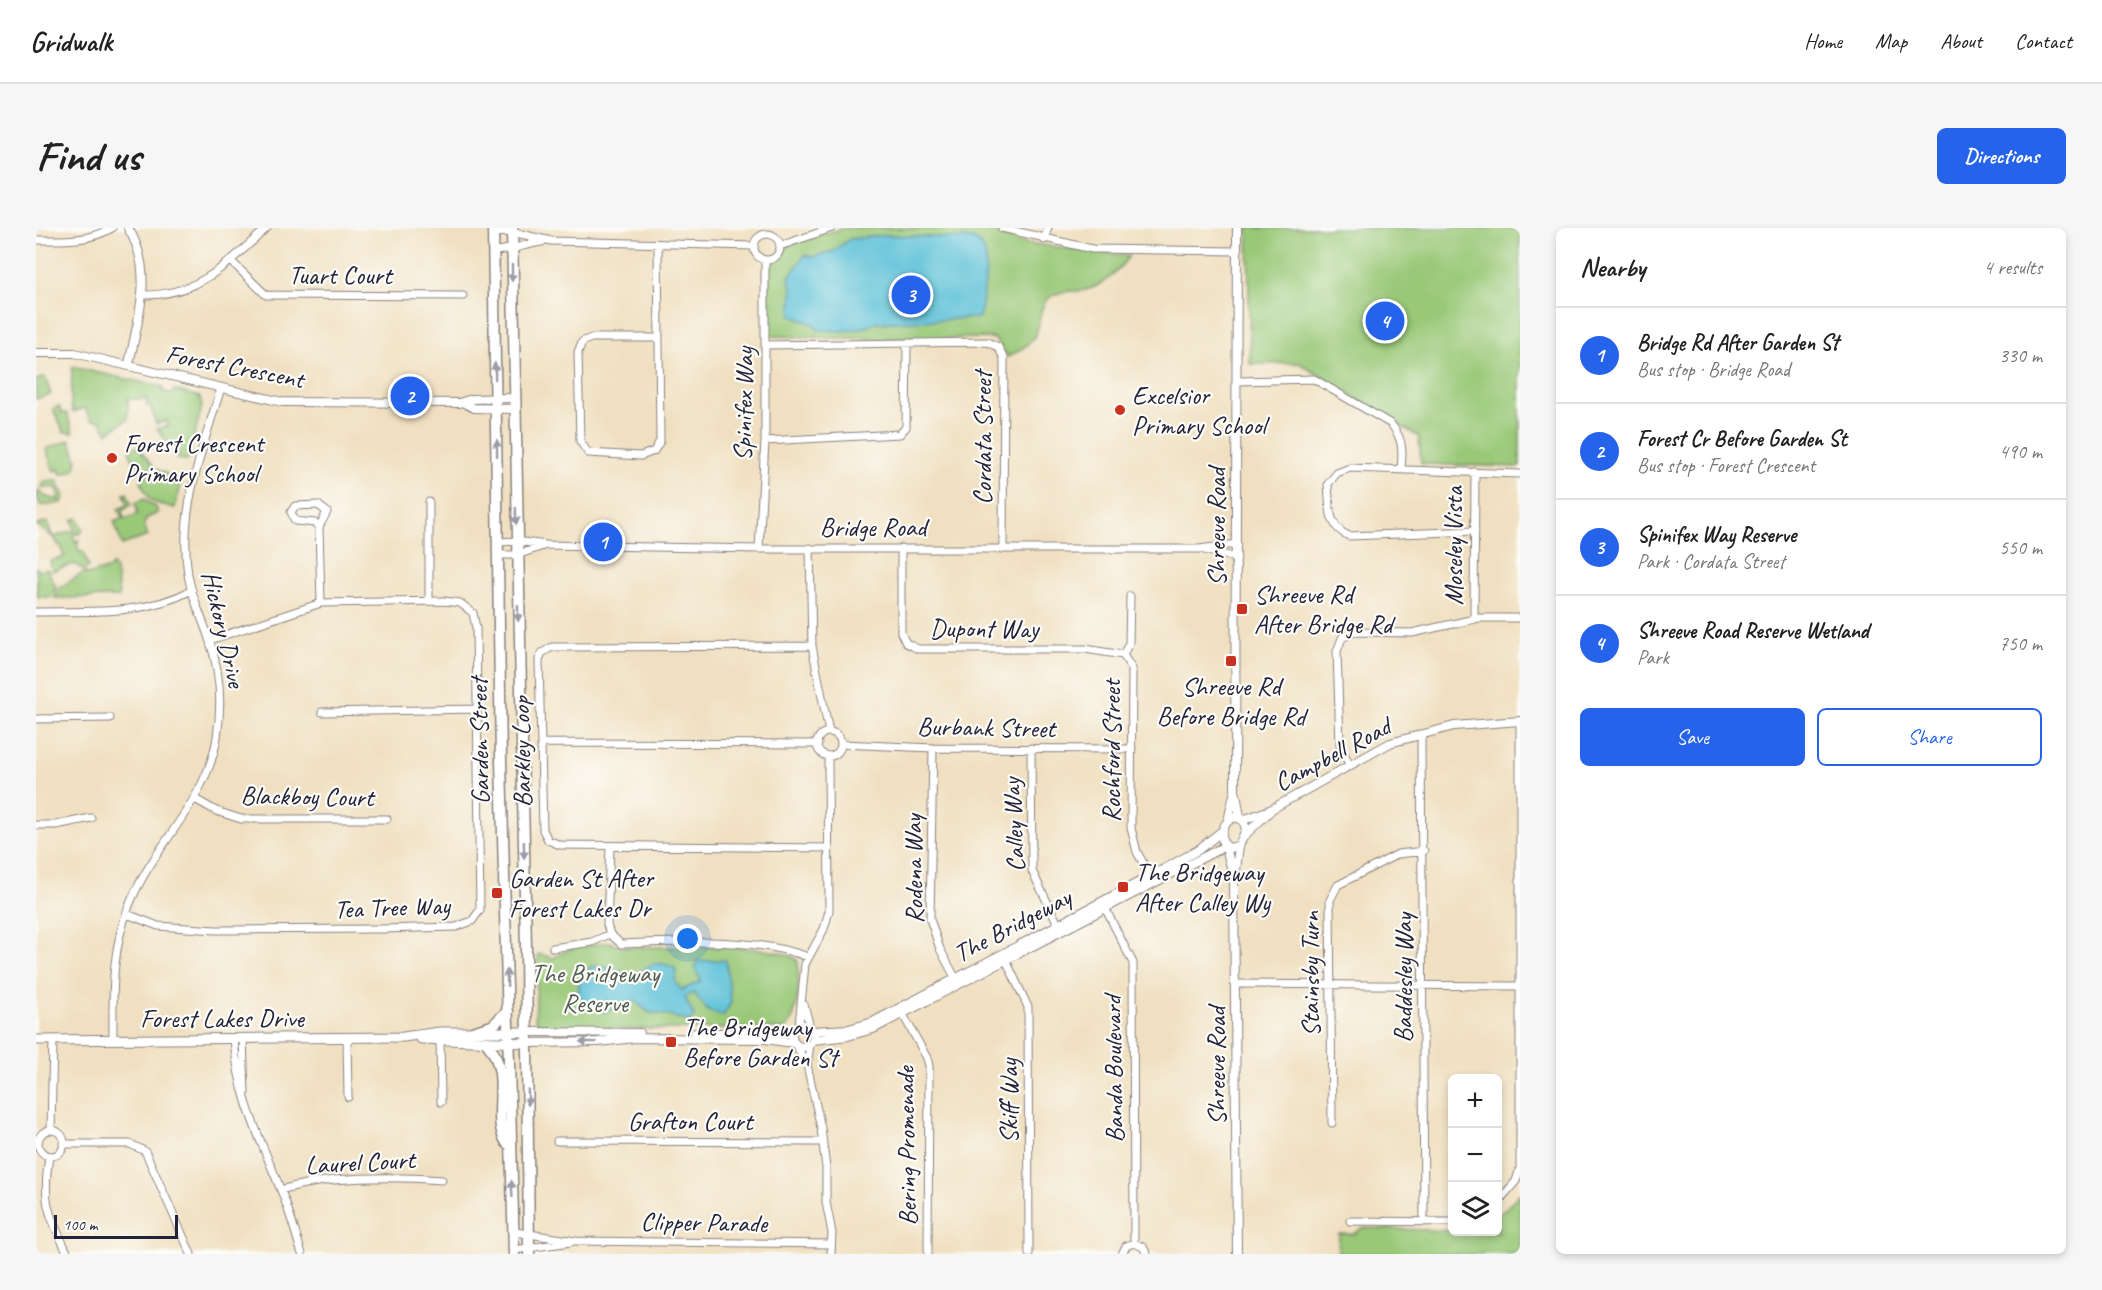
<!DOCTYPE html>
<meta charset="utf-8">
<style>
:root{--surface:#fff;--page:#f6f6f6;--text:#222;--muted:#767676;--line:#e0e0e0;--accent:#2563eb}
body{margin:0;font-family:Caveat,sans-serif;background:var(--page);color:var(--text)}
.controls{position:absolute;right:18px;bottom:18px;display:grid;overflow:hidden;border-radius:9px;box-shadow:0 3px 9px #0003}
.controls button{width:54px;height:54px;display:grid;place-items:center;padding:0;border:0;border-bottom:2px solid var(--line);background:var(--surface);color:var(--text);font:30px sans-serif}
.scale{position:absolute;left:18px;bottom:15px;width:124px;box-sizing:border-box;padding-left:6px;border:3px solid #22223b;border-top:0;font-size:16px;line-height:21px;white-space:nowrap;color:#22223b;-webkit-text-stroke:4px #fdfcf7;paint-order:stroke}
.you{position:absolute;left:652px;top:711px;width:21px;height:21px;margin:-15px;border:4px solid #fff;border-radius:50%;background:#1a73e8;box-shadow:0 0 0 9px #1a73e833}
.badge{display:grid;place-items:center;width:39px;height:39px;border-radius:50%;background:var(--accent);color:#fff;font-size:20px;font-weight:700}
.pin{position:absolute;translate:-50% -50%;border:3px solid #fff;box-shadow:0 2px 6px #0006}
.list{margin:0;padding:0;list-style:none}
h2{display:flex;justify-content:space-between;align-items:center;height:78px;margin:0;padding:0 24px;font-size:26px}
h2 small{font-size:20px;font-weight:400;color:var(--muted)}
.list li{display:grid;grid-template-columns:39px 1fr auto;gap:18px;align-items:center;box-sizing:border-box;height:96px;padding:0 24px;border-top:2px solid var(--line)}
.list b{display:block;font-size:22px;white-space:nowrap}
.list p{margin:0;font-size:20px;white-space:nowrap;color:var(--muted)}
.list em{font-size:20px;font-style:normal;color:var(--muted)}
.actions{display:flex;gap:12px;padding:18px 24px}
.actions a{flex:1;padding:14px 0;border:2px solid var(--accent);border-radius:9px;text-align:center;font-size:21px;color:var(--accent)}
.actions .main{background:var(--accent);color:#fff}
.icon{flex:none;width:33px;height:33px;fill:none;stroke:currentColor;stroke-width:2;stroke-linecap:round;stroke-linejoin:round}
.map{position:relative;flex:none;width:1484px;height:1026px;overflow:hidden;border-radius:9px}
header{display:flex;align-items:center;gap:36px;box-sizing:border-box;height:84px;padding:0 30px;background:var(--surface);border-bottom:2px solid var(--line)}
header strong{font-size:28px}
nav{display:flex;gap:33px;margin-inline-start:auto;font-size:21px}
.intro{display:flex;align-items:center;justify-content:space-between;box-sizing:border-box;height:144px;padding:0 36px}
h1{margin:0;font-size:42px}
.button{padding:15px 27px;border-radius:9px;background:var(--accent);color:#fff;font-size:21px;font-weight:700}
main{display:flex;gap:36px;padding:0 36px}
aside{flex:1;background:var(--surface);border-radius:9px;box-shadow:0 3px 9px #0003}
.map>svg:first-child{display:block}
.green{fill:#99c877;stroke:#5e7559;stroke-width:1.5}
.water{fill:#5ac0d7;stroke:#3e7189;stroke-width:1.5}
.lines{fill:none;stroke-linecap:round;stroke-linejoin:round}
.minor-casing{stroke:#89817e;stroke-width:9}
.tertiary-casing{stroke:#89817e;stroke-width:10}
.secondary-casing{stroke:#89817e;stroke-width:11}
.primary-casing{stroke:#89817e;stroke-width:13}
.minor{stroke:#fff;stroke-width:7}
.tertiary{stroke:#fff;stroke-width:8}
.secondary{stroke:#fff;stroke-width:9}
.primary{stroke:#fff;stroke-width:10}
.oneway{fill:#9c9ca7}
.poi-dot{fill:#c8321e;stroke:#fdfcf7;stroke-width:2}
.labels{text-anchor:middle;stroke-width:4.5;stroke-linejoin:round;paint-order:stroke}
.street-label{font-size:26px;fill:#22223b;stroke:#fdfcf7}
.poi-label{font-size:26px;fill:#22223b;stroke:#fdfcf7;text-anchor:start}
.park-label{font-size:26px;fill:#4c5c50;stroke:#fdfcf7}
</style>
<header>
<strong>Gridwalk</strong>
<nav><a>Home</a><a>Map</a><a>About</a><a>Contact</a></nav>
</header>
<div class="intro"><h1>Find us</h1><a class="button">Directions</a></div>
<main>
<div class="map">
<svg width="1484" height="1026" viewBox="0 0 1484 1026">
<rect width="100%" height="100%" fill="#fdfcf7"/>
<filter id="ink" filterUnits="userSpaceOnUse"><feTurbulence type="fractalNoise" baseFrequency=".0167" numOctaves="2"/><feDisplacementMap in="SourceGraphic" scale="12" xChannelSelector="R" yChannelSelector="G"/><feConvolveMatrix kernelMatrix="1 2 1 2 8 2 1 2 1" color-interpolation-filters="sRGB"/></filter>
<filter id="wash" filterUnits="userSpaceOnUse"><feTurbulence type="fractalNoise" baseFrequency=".008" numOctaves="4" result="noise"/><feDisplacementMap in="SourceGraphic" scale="24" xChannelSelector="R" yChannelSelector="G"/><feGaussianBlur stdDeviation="1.35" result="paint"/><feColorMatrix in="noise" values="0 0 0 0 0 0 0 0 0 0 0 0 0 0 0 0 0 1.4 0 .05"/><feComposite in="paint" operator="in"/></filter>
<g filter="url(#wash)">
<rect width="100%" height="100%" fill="#f0e0c1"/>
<path class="green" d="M 808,0 L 952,0 L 967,9 L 990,15 L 1093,28 C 1082,43 1068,58 1049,62 C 1036,64 1024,61 1013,70 C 1001,80 1006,97 998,109 C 992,118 981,124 972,129 L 958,110 L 843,111 L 730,108 L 731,42 L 754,16 Z
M 1212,0 L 1484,0 L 1484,239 L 1385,236 L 1383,209 L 1263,135 L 1214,136 Z
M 36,139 L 127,159 L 126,163 L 136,166 L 138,162 L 164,169 L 166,178 L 152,232 L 140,231 L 143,224 L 132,216 L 121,201 L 132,198 L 131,193 L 120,196 L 115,179 L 110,177 L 111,171 L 92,171 L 92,191 L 71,205 L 65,193 L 55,192 L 49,180 L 37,184 L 35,179 Z
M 9,149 L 15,166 L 0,171 L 0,152 Z
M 23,178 L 26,185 L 31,185 L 37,205 L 28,204 L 17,181 Z
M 34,212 L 41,231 L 39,242 L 25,247 L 23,241 L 18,243 L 10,221 Z
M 101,218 L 118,238 L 107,245 L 101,243 L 93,222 Z
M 120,241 L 146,253 L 139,280 C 118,276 113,275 105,254 L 107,249 Z
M 15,253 L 22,253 L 28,269 L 26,275 L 5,278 L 1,269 L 3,263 L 8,268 L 22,272 L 22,260 L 5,259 L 7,255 Z
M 91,265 L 96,277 L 86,282 L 88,291 L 102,286 L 99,275 L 108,271 L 120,279 L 122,285 L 111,290 L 108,296 L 112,308 L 86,317 L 78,294 L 87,290 L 82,281 L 92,277 L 88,266 Z
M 41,290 L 47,302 L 43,307 L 41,305 L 37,307 L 39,313 L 43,312 L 41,317 L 44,324 L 47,324 L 53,339 L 48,342 L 38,336 L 16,343 L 14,333 L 28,329 L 25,317 L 22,317 L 20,312 L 1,297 L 11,294 L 17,309 L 39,302 L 36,292 Z
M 76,337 L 80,341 L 83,369 L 19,370 L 23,360 L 49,344 L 52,347 L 74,340 Z
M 0,339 L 4,343 L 11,341 L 20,359 L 16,369 L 2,369 Z
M 573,714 L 584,719 C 616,720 746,713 762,733 C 763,752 764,789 749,801 L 514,801 L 499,793 L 502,726 L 517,730 L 536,720 Z
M 1484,965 L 1484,1026 L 1268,1026 L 1302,1025 L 1303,1006 L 1318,1006 L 1326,1000 L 1462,1004 L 1462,988 Z"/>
<path class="water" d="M 852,7 L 937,11 C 942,14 947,18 949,25 C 952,33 947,83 942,90 L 839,95 C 820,105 803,103 782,102 L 777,96 L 755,88 L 756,61 L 753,49 L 769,27 L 776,29 L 795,24 L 814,11 Z
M 690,732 L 695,775 L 687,788 L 672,783 L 658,765 L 649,769 L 658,788 L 654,794 L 636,788 L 612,784 L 598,772 L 568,784 L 560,780 L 553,781 L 542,767 L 544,749 L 556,738 L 576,740 L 599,748 C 614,735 622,731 640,741 L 639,754 L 646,762 L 665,753 L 659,740 L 662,733 Z"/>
</g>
<g filter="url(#ink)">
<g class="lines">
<defs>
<path id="minor" d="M 966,0 L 1056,21 L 1202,23
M 457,5 L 476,4 L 515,13 L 718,18
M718 19a13 13 0 1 1 26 0a13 13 0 1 1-26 0Z
M 0,12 C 27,12 52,14 76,0
M 1008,12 L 1012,0
M 622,16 L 624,213 L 618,223 L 605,228 L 552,225 L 544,213 L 542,124 L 546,114 L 555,110 L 623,110
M 744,18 L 796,0
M 457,23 C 475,23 489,16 506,14
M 195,33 L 230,67 L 427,68
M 106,67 C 162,68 192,35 231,0
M 729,117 L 952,114 L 962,119 L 968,130 L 967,320
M 1201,153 L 1278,151 L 1355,196 C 1367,211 1367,222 1365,241
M 729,213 L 864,206 L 870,199 L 871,116
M 393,274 L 393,373
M 283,299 L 279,295 L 259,293 L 255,284 L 259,278 L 282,277 L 291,284 L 283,299 L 285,375
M 1439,303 L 1313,308 C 1291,299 1294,277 1292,256 L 1301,245 L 1314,240 L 1484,246
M 463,314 L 480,313 L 510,317 L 723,321 L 1163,321 L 1201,316
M 774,320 L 776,418 L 793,504
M 865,320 L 865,405 L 870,415 L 882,421 L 1049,421 L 1087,427
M 723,321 L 729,213 L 729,32
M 1168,322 L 1201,330
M 463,327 L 481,327 L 510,317
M 0,384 C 53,383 107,388 156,362
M 1438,391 L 1439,244
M 776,418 L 516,419 L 506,425 L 503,432 L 507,602 L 512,612 L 524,617 L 793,620
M 1087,427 L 1096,441 L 1095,600 L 1101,624 L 1116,651
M 1087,427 L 1093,415 L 1094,368
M 286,484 L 442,481
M 0,491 L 74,490
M781 516a12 12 0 1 1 24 0a12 12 0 1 1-24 0Z
M 1385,506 L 1388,994
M 507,515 L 782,516
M 805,516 L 897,520 L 1096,521
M 897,520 L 894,691 L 904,721 L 922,755
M 995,520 L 996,643 L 1024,700
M 1313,536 L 1304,517 L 1301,423 L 1306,410 L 1318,404 L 1376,405 L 1443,390 L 1484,390
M 159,571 L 180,583 L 205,591 L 351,591
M 0,597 L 20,597 L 55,590
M 574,619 L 571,697 L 574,706 L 585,716 C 639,714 722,709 772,729
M 1067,676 L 1097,735 L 1098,1015
M 91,686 L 122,698 L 180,702 L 345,701 L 420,699 L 436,693 L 444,682 L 440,400 L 437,385 L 424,375 L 408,373 L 285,375 L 174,412
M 517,720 L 556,714 L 574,706
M 968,728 L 992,779 L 993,1026
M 1200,756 L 1484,758
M 768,777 L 774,799
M 865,783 L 891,830 L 893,838 L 892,1026
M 763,797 L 769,736 L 788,701 L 793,683 L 792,528
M 404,808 L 405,874
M 311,810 L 312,869
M 198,811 C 202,868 223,908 244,960 C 253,981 259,1004 266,1026
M 207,811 L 209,866
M 77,812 C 77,763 75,724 93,678 C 116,618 171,575 181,509 C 186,477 184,442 173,411 C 166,389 155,368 152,346 C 142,283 167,219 185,160
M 760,817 L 771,837 L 785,900 L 790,940 L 790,974 L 796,1005 L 795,1026
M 771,837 L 774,817
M 1296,895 L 1294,672 L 1302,657 L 1362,626 L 1388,623
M 15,902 L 17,812
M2 915a13 13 0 1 1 26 0a13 13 0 1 1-26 0Z
M 521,913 L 786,914
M 27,916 L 94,916 L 109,923 L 155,1026
M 13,928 C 6,976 12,984 32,1026
M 245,962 C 289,948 359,948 406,952
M 1462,974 L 1480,953 L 1484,940 L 1484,493
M 1314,993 L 1416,994
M 479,1004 L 540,1013 L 794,1016
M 478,1022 L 535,1014
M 1086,1026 L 1090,1018 L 1098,1015 L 1107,1019 L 1111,1026"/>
<path id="tertiary" d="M 92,0 C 119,43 102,90 93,136
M 0,125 L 38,125 L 246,174 L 423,175 L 436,171 L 478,170
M 428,175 L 438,180 L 478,181
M 1200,566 L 1204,589
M 1199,589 L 1207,592 L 1210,601 L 1203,618 L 1193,620 L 1187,615 C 1184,604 1188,593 1199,589 Z
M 1207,592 L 1234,582 L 1354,515 L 1418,498 L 1484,493
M 1192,593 L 1199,562 L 1201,0
M 1209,607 L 1234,583
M 1190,619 L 1198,651 L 1201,1026
M 1199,650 L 1203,618
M756 808a11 11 0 1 1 22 0a11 11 0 1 1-22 0Z
M 777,803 L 813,801 L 837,794 L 1130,640 L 1162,622 L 1186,603
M 491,804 L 604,805
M 659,805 L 736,805 L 757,802
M 777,812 L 812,808 L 837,801 L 1189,618
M 490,815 L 562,814 L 600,810 L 730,811 L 757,815"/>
<path id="secondary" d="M 385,811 L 490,815
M 0,812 L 367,809 L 404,804 L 491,804"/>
<path id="primary" d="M 457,0 L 465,532 L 478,1026
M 476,0 L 490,721 L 493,1026
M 436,804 L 456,798 L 472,783
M 450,814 C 479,847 453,888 471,915"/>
</defs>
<use href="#minor" class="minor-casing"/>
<use href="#tertiary" class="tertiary-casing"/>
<use href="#secondary" class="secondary-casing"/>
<use href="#primary" class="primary-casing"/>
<use href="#minor" class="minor"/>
<use href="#tertiary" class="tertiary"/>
<use href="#secondary" class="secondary"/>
<use href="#primary" class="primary"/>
</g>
<defs><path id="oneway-solid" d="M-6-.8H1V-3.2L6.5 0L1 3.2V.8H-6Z" transform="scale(1.5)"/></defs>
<g class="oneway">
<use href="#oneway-solid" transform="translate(476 45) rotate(90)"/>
<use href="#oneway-solid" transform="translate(459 143) rotate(-91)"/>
<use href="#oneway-solid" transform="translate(461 220) rotate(-91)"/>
<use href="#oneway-solid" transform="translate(480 288) rotate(89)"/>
<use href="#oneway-solid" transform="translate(482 385) rotate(89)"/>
<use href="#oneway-solid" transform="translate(488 622) rotate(89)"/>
<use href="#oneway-solid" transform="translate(471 750) rotate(-91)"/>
<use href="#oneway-solid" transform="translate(552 814) rotate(-179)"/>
<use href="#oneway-solid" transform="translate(492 869) rotate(89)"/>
<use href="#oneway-solid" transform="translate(476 961) rotate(-93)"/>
</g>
</g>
<g class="poi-dot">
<circle cx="1084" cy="182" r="6"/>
<circle cx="76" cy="230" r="6"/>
<rect x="1200" y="375" width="12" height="12" rx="3"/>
<rect x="1189" y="427" width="12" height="12" rx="3"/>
<rect x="1081" y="653" width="12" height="12" rx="3"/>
<rect x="455" y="659" width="12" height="12" rx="3"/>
<rect x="629" y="808" width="12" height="12" rx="3"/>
</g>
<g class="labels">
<g class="street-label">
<text x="304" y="56">Tuart Court</text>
<text transform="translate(199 138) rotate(11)" y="9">Forest Crescent</text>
<text transform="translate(707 176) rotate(-89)" y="9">Spinifex Way</text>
<text transform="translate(946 210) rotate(-90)" y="9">Cordata Street</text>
<text x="837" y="308">Bridge Road</text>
<text transform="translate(1180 299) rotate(-90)" y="9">Shreeve Road</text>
<text transform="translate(1417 318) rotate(-90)" y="9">Moseley Vista</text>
<text x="948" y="409">Dupont Way</text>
<text transform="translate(188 401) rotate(77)" y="9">Hickory Drive</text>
<text transform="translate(950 499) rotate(1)" y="9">Burbank Street</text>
<text transform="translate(443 513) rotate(-91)" y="9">Garden Street</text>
<text transform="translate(1075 523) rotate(-90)" y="9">Rochford Street</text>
<text transform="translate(485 524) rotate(-91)" y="9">Barkley Loop</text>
<text transform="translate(1296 526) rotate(-28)" y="9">Campbell Road</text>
<text transform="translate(271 568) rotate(1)" y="9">Blackboy Court</text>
<text transform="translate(977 597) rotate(-93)" y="9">Calley Way</text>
<text transform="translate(877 641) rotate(-91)" y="9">Rodena Way</text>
<text transform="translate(356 679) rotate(-2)" y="9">Tea Tree Way</text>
<text transform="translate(976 697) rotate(-28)" y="9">The Bridgeway</text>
<text transform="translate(1274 746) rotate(-90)" y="9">Stainsby Turn</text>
<text transform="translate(1367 750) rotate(-90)" y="9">Baddesley Way</text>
<text x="186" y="799">Forest Lakes Drive</text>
<text transform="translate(1180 838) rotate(-90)" y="9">Shreeve Road</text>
<text transform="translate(1077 841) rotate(-91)" y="9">Banda Boulevard</text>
<text transform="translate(972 873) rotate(-90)" y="9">Skiff Way</text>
<text x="654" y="902">Grafton Court</text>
<text transform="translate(870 918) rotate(-91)" y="9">Bering Promenade</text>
<text transform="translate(324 934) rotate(-3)" y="9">Laurel Court</text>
<text transform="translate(668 994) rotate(1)" y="9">Clipper Parade</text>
</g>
<g class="poi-label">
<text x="1096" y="176">Excelsior<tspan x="1096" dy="30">Primary School</tspan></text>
<text x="88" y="224">Forest Crescent<tspan x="88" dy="30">Primary School</tspan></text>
<text x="1218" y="375">Shreeve Rd<tspan x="1218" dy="30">After Bridge Rd</tspan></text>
<text x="1195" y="467" text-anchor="middle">Shreeve Rd<tspan x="1195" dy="30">Before Bridge Rd</tspan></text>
<text x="1099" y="653">The Bridgeway<tspan x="1099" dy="30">After Calley Wy</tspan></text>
<text x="473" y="659">Garden St After<tspan x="473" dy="30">Forest Lakes Dr</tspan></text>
<text x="647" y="808">The Bridgeway<tspan x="647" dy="30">Before Garden St</tspan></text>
</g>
<g class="park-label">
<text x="559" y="754">The Bridgeway<tspan x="559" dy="30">Reserve</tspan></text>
</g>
</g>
</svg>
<div class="controls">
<button>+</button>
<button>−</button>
<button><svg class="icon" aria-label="layers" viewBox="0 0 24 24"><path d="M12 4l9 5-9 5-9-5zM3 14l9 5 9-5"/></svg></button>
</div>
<div class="scale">100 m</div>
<div class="you"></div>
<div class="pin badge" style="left:567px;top:314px">1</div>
<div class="pin badge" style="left:374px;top:168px">2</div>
<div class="pin badge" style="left:875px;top:67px">3</div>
<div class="pin badge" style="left:1349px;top:93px">4</div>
</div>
<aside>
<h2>Nearby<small>4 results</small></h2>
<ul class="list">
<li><span class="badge">1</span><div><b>Bridge Rd After Garden St</b><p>Bus stop · Bridge Road</p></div><em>330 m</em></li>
<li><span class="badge">2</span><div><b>Forest Cr Before Garden St</b><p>Bus stop · Forest Crescent</p></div><em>490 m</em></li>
<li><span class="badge">3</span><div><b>Spinifex Way Reserve</b><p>Park · Cordata Street</p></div><em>550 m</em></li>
<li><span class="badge">4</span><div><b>Shreeve Road Reserve Wetland</b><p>Park</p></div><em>750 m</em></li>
</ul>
<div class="actions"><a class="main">Save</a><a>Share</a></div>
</aside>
</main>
